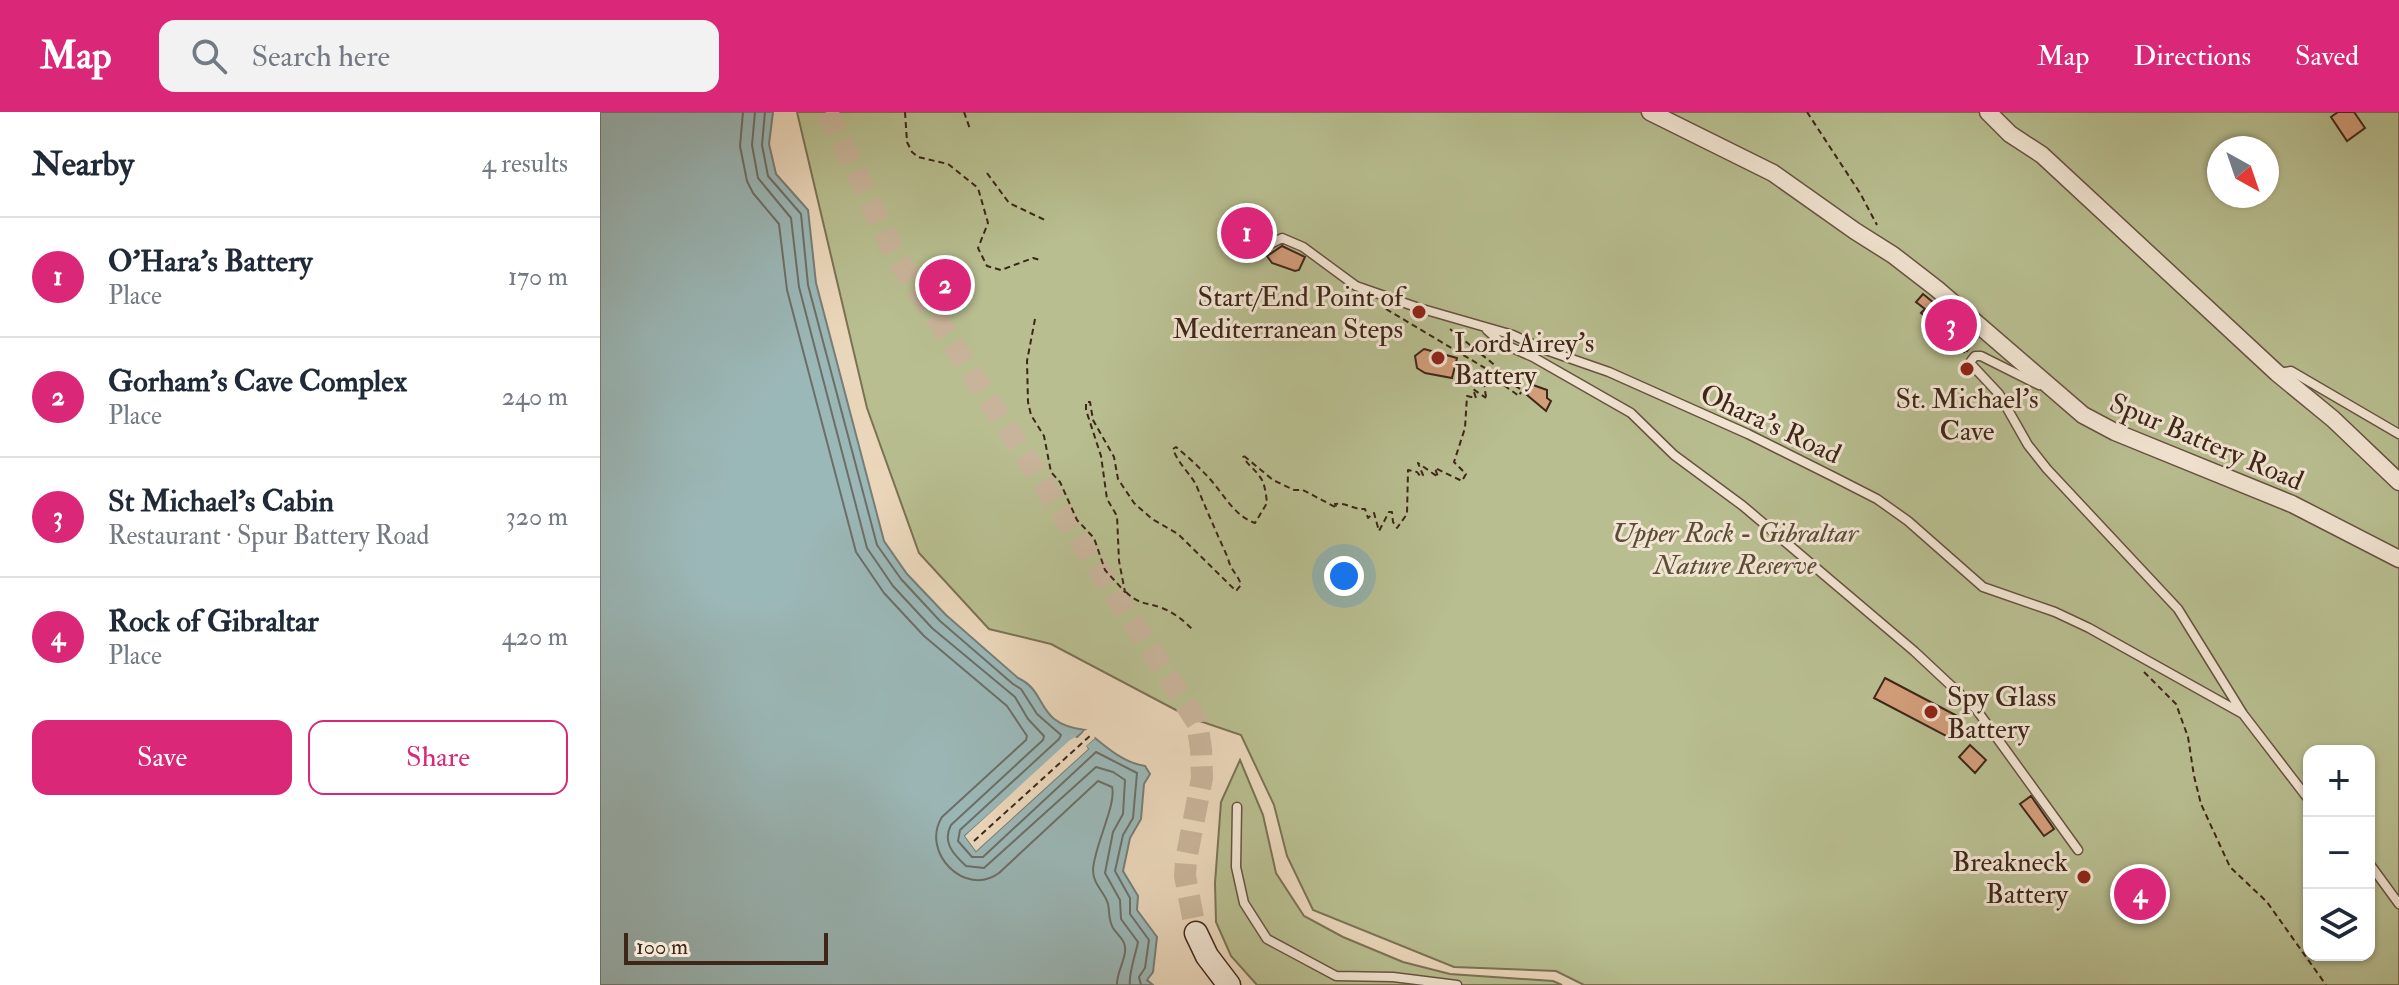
<!DOCTYPE html>
<meta charset="utf-8">
<style>
:root{--surface:#fff;--page:#f2f2f3;--text:#1f2937;--muted:#747a83;--line:#e0e1e3;--accent:#db2777}
body{margin:0;font-family:"IM FELL Double Pica",serif;background:var(--page);color:var(--text)}
.controls{position:absolute;right:24px;bottom:24px;display:grid;overflow:hidden;border-radius:16px;box-shadow:0 2px 6px #0004}
.controls button{width:72px;height:72px;display:grid;place-items:center;padding:0;border:0;border-bottom:2px solid var(--line);background:var(--surface);color:var(--text);font:40px sans-serif}
.compass{position:absolute;left:1607px;top:24px;width:72px;height:72px;border-radius:50%;background:var(--surface);box-shadow:0 2px 6px #0004;rotate:140deg}
.scale{position:absolute;left:24px;bottom:20px;width:204px;box-sizing:border-box;padding-left:8px;border:4px solid #3e2618;border-top:0;font-size:22px;line-height:28px;white-space:nowrap;color:#3e2618;-webkit-text-stroke:6px #f2e5d3;paint-order:stroke}
.you{position:absolute;left:744px;top:464px;width:28px;height:28px;margin:-20px;border:6px solid #fff;border-radius:50%;background:#1a73e8;box-shadow:0 0 0 12px #1a73e833}
.badge{display:grid;place-items:center;width:52px;height:52px;border-radius:50%;background:var(--accent);color:#fff;font-size:26px;font-weight:700}
.pin{position:absolute;translate:-50% -50%;border:4px solid #fff;box-shadow:0 2px 8px #0006}
.list{margin:0;padding:0;list-style:none}
h2{display:flex;justify-content:space-between;align-items:center;height:104px;margin:0;padding:0 32px;font-size:34px}
h2 small{font-size:26px;font-weight:400;color:var(--muted)}
.list li{display:grid;grid-template-columns:52px 1fr auto;gap:24px;align-items:center;box-sizing:border-box;height:120px;padding:0 32px;border-top:2px solid var(--line)}
.list b{display:block;font-size:30px;white-space:nowrap}
.list p{margin:0;font-size:26px;white-space:nowrap;color:var(--muted)}
.list em{font-size:26px;font-style:normal;color:var(--muted)}
.actions{display:flex;gap:16px;padding:24px 32px}
.actions a{flex:1;padding:18px 0;border:2px solid var(--accent);border-radius:16px;text-align:center;font-size:28px;color:var(--accent)}
.actions .main{background:var(--accent);color:#fff}
.icon{flex:none;width:44px;height:44px;fill:none;stroke:currentColor;stroke-width:2;stroke-linecap:round;stroke-linejoin:round}
.map{position:relative;flex:none;width:1799px;height:873px;overflow:hidden}
header{display:flex;align-items:center;gap:48px;box-sizing:border-box;height:112px;padding:0 40px;background:var(--accent);color:#fff}
header strong{font-size:38px}
nav{display:flex;gap:44px;margin-inline-start:auto;font-size:28px}
.search{width:560px;height:72px;background:var(--page);display:flex;align-items:center;gap:20px;box-sizing:border-box;padding:0 28px;border-radius:16px;color:var(--muted);font-size:30px}
main{display:flex}
aside{flex:1;background:var(--surface)}
.map>svg:first-child{display:block}
.green{fill:#b8be90;stroke:#7b7254;stroke-width:2;fill-rule:evenodd}
.water{fill:#9bb8b8;stroke:#767e78;stroke-width:2}
.pier{fill:#ebd7bb}
.lines{fill:none;stroke-linecap:round;stroke-linejoin:round}
.shore{stroke:#6c6f68;stroke-width:2}
.building{fill:#d39e7a;stroke:#3e2618;stroke-width:2}
.secondary-tunnel{stroke:#c8b49a;stroke-width:22;stroke-dasharray:22 11;stroke-linecap:butt}
.lane-casing{stroke:#695241;stroke-width:11}
.street-casing{stroke:#695241;stroke-width:19}
.secondary-casing{stroke:#3e2618;stroke-width:25}
.path{stroke:#3e2618;stroke-width:2;stroke-dasharray:6 4;stroke-linecap:butt}
.lane{stroke:#f2e5d3;stroke-width:8}
.street{stroke:#f2e5d3;stroke-width:16}
.secondary{stroke:#f2e5d3;stroke-width:22}
.poi-dot{fill:#8f2418;stroke:#f2e5d3;stroke-width:3}
.labels{text-anchor:middle;stroke-width:6;stroke-linejoin:round;paint-order:stroke}
.poi-label{font-size:28px;fill:#3e2618;stroke:#f2e5d3;text-anchor:end}
.street-label{font-size:28px;fill:#3e2618;stroke:#f2e5d3}
.park-label{font-size:28px;font-style:italic;fill:#5c4c36;stroke:#f2e5d3}
</style>
<header>
<strong>Map</strong>
<div class="search"><svg class="icon" aria-label="search" viewBox="0 0 24 24"><circle cx="10" cy="10" r="6"/><path d="M15 15l6 6"/></svg>Search here</div>
<nav><a>Map</a><a>Directions</a><a>Saved</a></nav>
</header>
<main>
<aside>
<h2>Nearby<small>4 results</small></h2>
<ul class="list">
<li><span class="badge">1</span><div><b>O'Hara's Battery</b><p>Place</p></div><em>170 m</em></li>
<li><span class="badge">2</span><div><b>Gorham's Cave Complex</b><p>Place</p></div><em>240 m</em></li>
<li><span class="badge">3</span><div><b>St Michael's Cabin</b><p>Restaurant · Spur Battery Road</p></div><em>320 m</em></li>
<li><span class="badge">4</span><div><b>Rock of Gibraltar</b><p>Place</p></div><em>420 m</em></li>
</ul>
<div class="actions"><a class="main">Save</a><a>Share</a></div>
</aside>
<div class="map">
<svg width="1799" height="873" viewBox="0 0 1799 873">
<rect width="100%" height="100%" fill="#ebd7bb"/>
<filter id="stains"><feTurbulence type="fractalNoise" baseFrequency=".0025" numOctaves="4"/><feColorMatrix values="0 0 0 0 .2 0 0 0 0 .09 0 0 0 0 .02 0 0 0 .5 -.17"/></filter>
<radialGradient id="worn" r=".72"><stop offset=".6" stop-color="#630" stop-opacity="0"/><stop offset="1" stop-color="#630" stop-opacity=".3"/></radialGradient>
<path class="green" d="M 197,0 L 1799,0 L 1799,873 L 984,873 L 956,859 L 854,855 L 713,798 L 687,744 L 674,693 L 641,623 L 591,606 L 451,532 L 389,517 L 319,441 L 267,296 ZM 1619,36 L 1667,36 L 1667,84 L 1619,84 ZM 1709,639 L 1769,639 L 1769,843 L 1709,843 Z
M 640,648 L 663,703 L 676,761 L 704,804 L 743,825 L 803,850 L 850,862 L 953,869 L 962,873 L 657,873 L 631,844 L 616,810 L 615,771 L 621,690 Z"/>
<path class="water" d="M 0,0 L 173,0 L 169,32 L 176,62 L 208,98 L 216,171 L 284,429 L 307,462 L 346,503 L 418,566 C 449,580 434,612 485,618 L 365,724 L 376,739 L 488,637 L 485,634 L 495,626 C 510,638 525,651 545,654 L 550,662 L 544,672 L 541,707 L 530,726 L 523,759 L 538,784 L 537,798 L 557,825 L 553,860 L 547,868 L 553,873 L 0,873 Z"/>
<path class="pier" d="M 485,618 L 489,620 L 488,623 L 480,630 L 473,631 L 370,725 L 378,734 L 483,637 L 482,632 L 492,623 L 495,626 L 486,634 L 488,637 L 376,739 L 365,724 L 470,628 L 475,625 L 478,627 Z"/>
<g class="lines">
<path class="shore" d="M 143,0 L 140,34 L 147,69 L 153,81 L 179,112 L 187,178 L 256,440 L 284,481 L 324,524 L 407,594 L 427,624 L 426,628 L 342,705 C 320,740 365,786 399,761 L 498,669 L 512,675 C 517,692 494,734 493,758 C 493,773 505,780 508,792 C 510,801 508,807 513,816 C 516,821 522,826 524,831 C 529,843 516,860 517,873
M 155,0 L 152,33 L 158,66 L 191,106 L 199,175 L 267,436 L 293,474 L 332,516 L 415,585 L 428,607 L 444,624 L 443,628 L 351,713 C 342,730 353,742 366,754 L 384,756 L 496,655 L 513,660 L 525,668 L 523,702 L 513,720 L 505,761 L 520,788 L 521,807 L 538,830 C 536,841 528,863 530,873
M 165,0 L 162,33 L 168,64 L 201,102 L 208,173 L 277,433 L 301,467 L 340,509 L 413,572 L 421,577 L 437,602 L 461,623 L 459,627 L 360,718 L 358,729 L 372,745 L 383,745 L 496,640 L 537,661 L 533,706 L 523,723 L 515,759 L 530,786 L 530,802 L 549,828 L 545,856 L 539,865 L 541,873"/>
</g>
<path class="building" d="M 1738,0 L 1754,0 L 1765,16 L 1747,29 L 1731,5 Z
M 639,105 L 649,106 L 660,119 L 652,131 L 639,133 L 631,127 L 631,112 Z
M 682,134 L 705,145 L 699,158 L 695,159 L 672,151 L 667,144 Z
M 1323,182 L 1377,226 L 1367,239 L 1351,225 L 1340,238 L 1327,228 L 1337,214 L 1321,201 L 1325,197 L 1316,190 Z
M 824,237 L 857,246 L 852,266 L 825,261 L 817,256 L 815,244 Z
M 933,273 L 947,278 L 947,286 L 951,289 L 946,299 L 927,283 Z
M 1285,566 L 1361,606 L 1350,626 L 1274,586 Z
M 1370,633 L 1386,648 L 1375,661 L 1359,645 Z
M 1431,684 L 1454,717 L 1444,724 L 1420,692 Z"/>
<g class="lines">
<path class="secondary-tunnel" d="M 227,0 L 296,144 L 597,610 L 601,637 L 602,666 L 586,748 L 585,764 L 596,821"/>
<defs>
<path id="lane" d="M 655,144 L 663,136 L 682,126 L 703,135 L 756,174 L 819,196 L 913,223 L 943,237 L 1009,260 L 1148,322 L 1232,364 L 1277,387 L 1308,409 L 1383,475 L 1455,500 L 1489,516 L 1643,602
M 887,218 L 903,232 L 933,245 L 1031,301 L 1074,343 L 1143,394 L 1314,539 L 1376,597 L 1478,738
M 1678,261 L 1691,259 L 1799,322
M 1439,273 L 1381,244 L 1375,244 L 1371,249 L 1371,252 L 1399,282 L 1428,333 L 1447,357 L 1578,497 L 1643,602 L 1709,688
M 637,695 L 636,755 L 644,791 L 667,827 L 736,864 L 793,865 L 857,873
M 1769,751 L 1799,792"/>
<path id="street" d="M 1050,0 L 1173,61 L 1255,119 L 1293,143 L 1337,177 L 1483,303 L 1515,320 L 1692,392 L 1799,447
M 1388,0 L 1410,22 L 1442,43 L 1677,261 L 1733,307 L 1799,370"/>
<path id="secondary" d="M 596,821 L 607,844 L 629,873"/>
</defs>
<use href="#lane" class="lane-casing"/>
<use href="#street" class="street-casing"/>
<use href="#secondary" class="secondary-casing"/>
<path class="path" d="M 305,0 L 307,30 L 312,40 L 318,45 L 348,52 L 378,76 L 388,111 L 378,136 L 387,154 L 401,158 L 433,146 L 440,148
M 364,0 L 370,17
M 1207,0 L 1260,81 L 1277,113
M 387,61 L 409,91 L 445,108
M 644,137 C 604,121 646,84 659,116
M 786,197 L 922,278
M 435,207 L 427,249 L 428,290 L 431,303 L 444,324 L 451,360 L 460,370 L 477,408 L 494,426 L 505,458 L 525,480 L 519,449 L 517,404 L 507,387 L 501,344 L 486,298 L 486,290 L 490,290 L 493,308 L 514,345 L 518,367 L 534,391 L 552,407 L 578,422 L 636,479 L 641,473 C 638,462 630,458 628,446 C 617,422 607,399 597,375 C 592,363 578,352 573,337 L 576,335 C 587,344 599,355 609,366 C 623,381 634,404 655,411 L 667,391 C 666,383 665,371 660,365 C 655,357 647,353 643,344
M 850,217 L 912,267 L 914,272
M 1337,218 L 1365,241
M 886,285 L 883,265 L 889,273 L 895,267 L 919,284 L 921,280
M 644,344 L 673,368 L 694,378 L 703,378 L 737,396 L 735,392 C 745,390 754,398 765,397 L 768,406 L 774,401 L 779,419 L 789,400 L 792,400 L 793,410 L 797,416 L 807,402 L 808,358 L 817,360 L 821,365 L 823,363 L 818,351 L 838,365 L 835,356 L 862,369 L 866,362 L 854,350 L 865,316 L 867,284 L 876,286 L 873,277 L 886,286
M 526,480 C 539,493 546,490 562,496 C 575,501 584,509 594,519
M 1544,560 L 1576,592 L 1588,625 L 1594,664 L 1601,692 L 1630,755 L 1667,790 L 1726,873
M 374,729 L 492,622"/>
<use href="#lane" class="lane"/>
<use href="#street" class="street"/>
<use href="#secondary" class="secondary"/>
</g>
<g class="poi-dot">
<circle cx="819" cy="200" r="8"/>
<circle cx="838" cy="246" r="8"/>
<circle cx="1367" cy="257" r="8"/>
<circle cx="1331" cy="600" r="8"/>
<circle cx="1484" cy="765" r="8"/>
</g>
<g class="labels">
<g class="poi-label">
<text x="803" y="194">Start/End Point of<tspan x="803" dy="32">Mediterranean Steps</tspan></text>
<text x="854" y="240" text-anchor="start">Lord Airey's<tspan x="854" dy="32">Battery</tspan></text>
<text x="1367" y="296" text-anchor="middle">St. Michael's<tspan x="1367" dy="32">Cave</tspan></text>
<text x="1347" y="594" text-anchor="start">Spy Glass<tspan x="1347" dy="32">Battery</tspan></text>
<text x="1468" y="759">Breakneck<tspan x="1468" dy="32">Battery</tspan></text>
</g>
<g class="street-label">
<text transform="translate(1171 311) rotate(25)" y="10">Ohara's Road</text>
<text transform="translate(1607 329) rotate(23)" y="10">Spur Battery Road</text>
</g>
<g class="park-label">
<text x="1135" y="430">Upper Rock - Gibraltar<tspan x="1135" dy="32">Nature Reserve</tspan></text>
</g>
</g>
<rect width="100%" height="100%" filter="url(#stains)"/>
<rect width="100%" height="100%" fill="url(#worn)"/>
</svg>
<div class="controls">
<button>+</button>
<button>−</button>
<button><svg class="icon" aria-label="layers" viewBox="0 0 24 24"><path d="M12 4l9 5-9 5-9-5zM3 14l9 5 9-5"/></svg></button>
</div>
<svg class="compass" viewBox="-18 -18 36 36"><path d="M0-13l5 13h-10z" fill="#e53935"/><path d="M0 13l5-13h-10z" fill="#747a83"/></svg>
<div class="scale">100 m</div>
<div class="you"></div>
<div class="pin badge" style="left:647px;top:121px">1</div>
<div class="pin badge" style="left:345px;top:173px">2</div>
<div class="pin badge" style="left:1351px;top:213px">3</div>
<div class="pin badge" style="left:1540px;top:782px">4</div>
</div>
</main>
